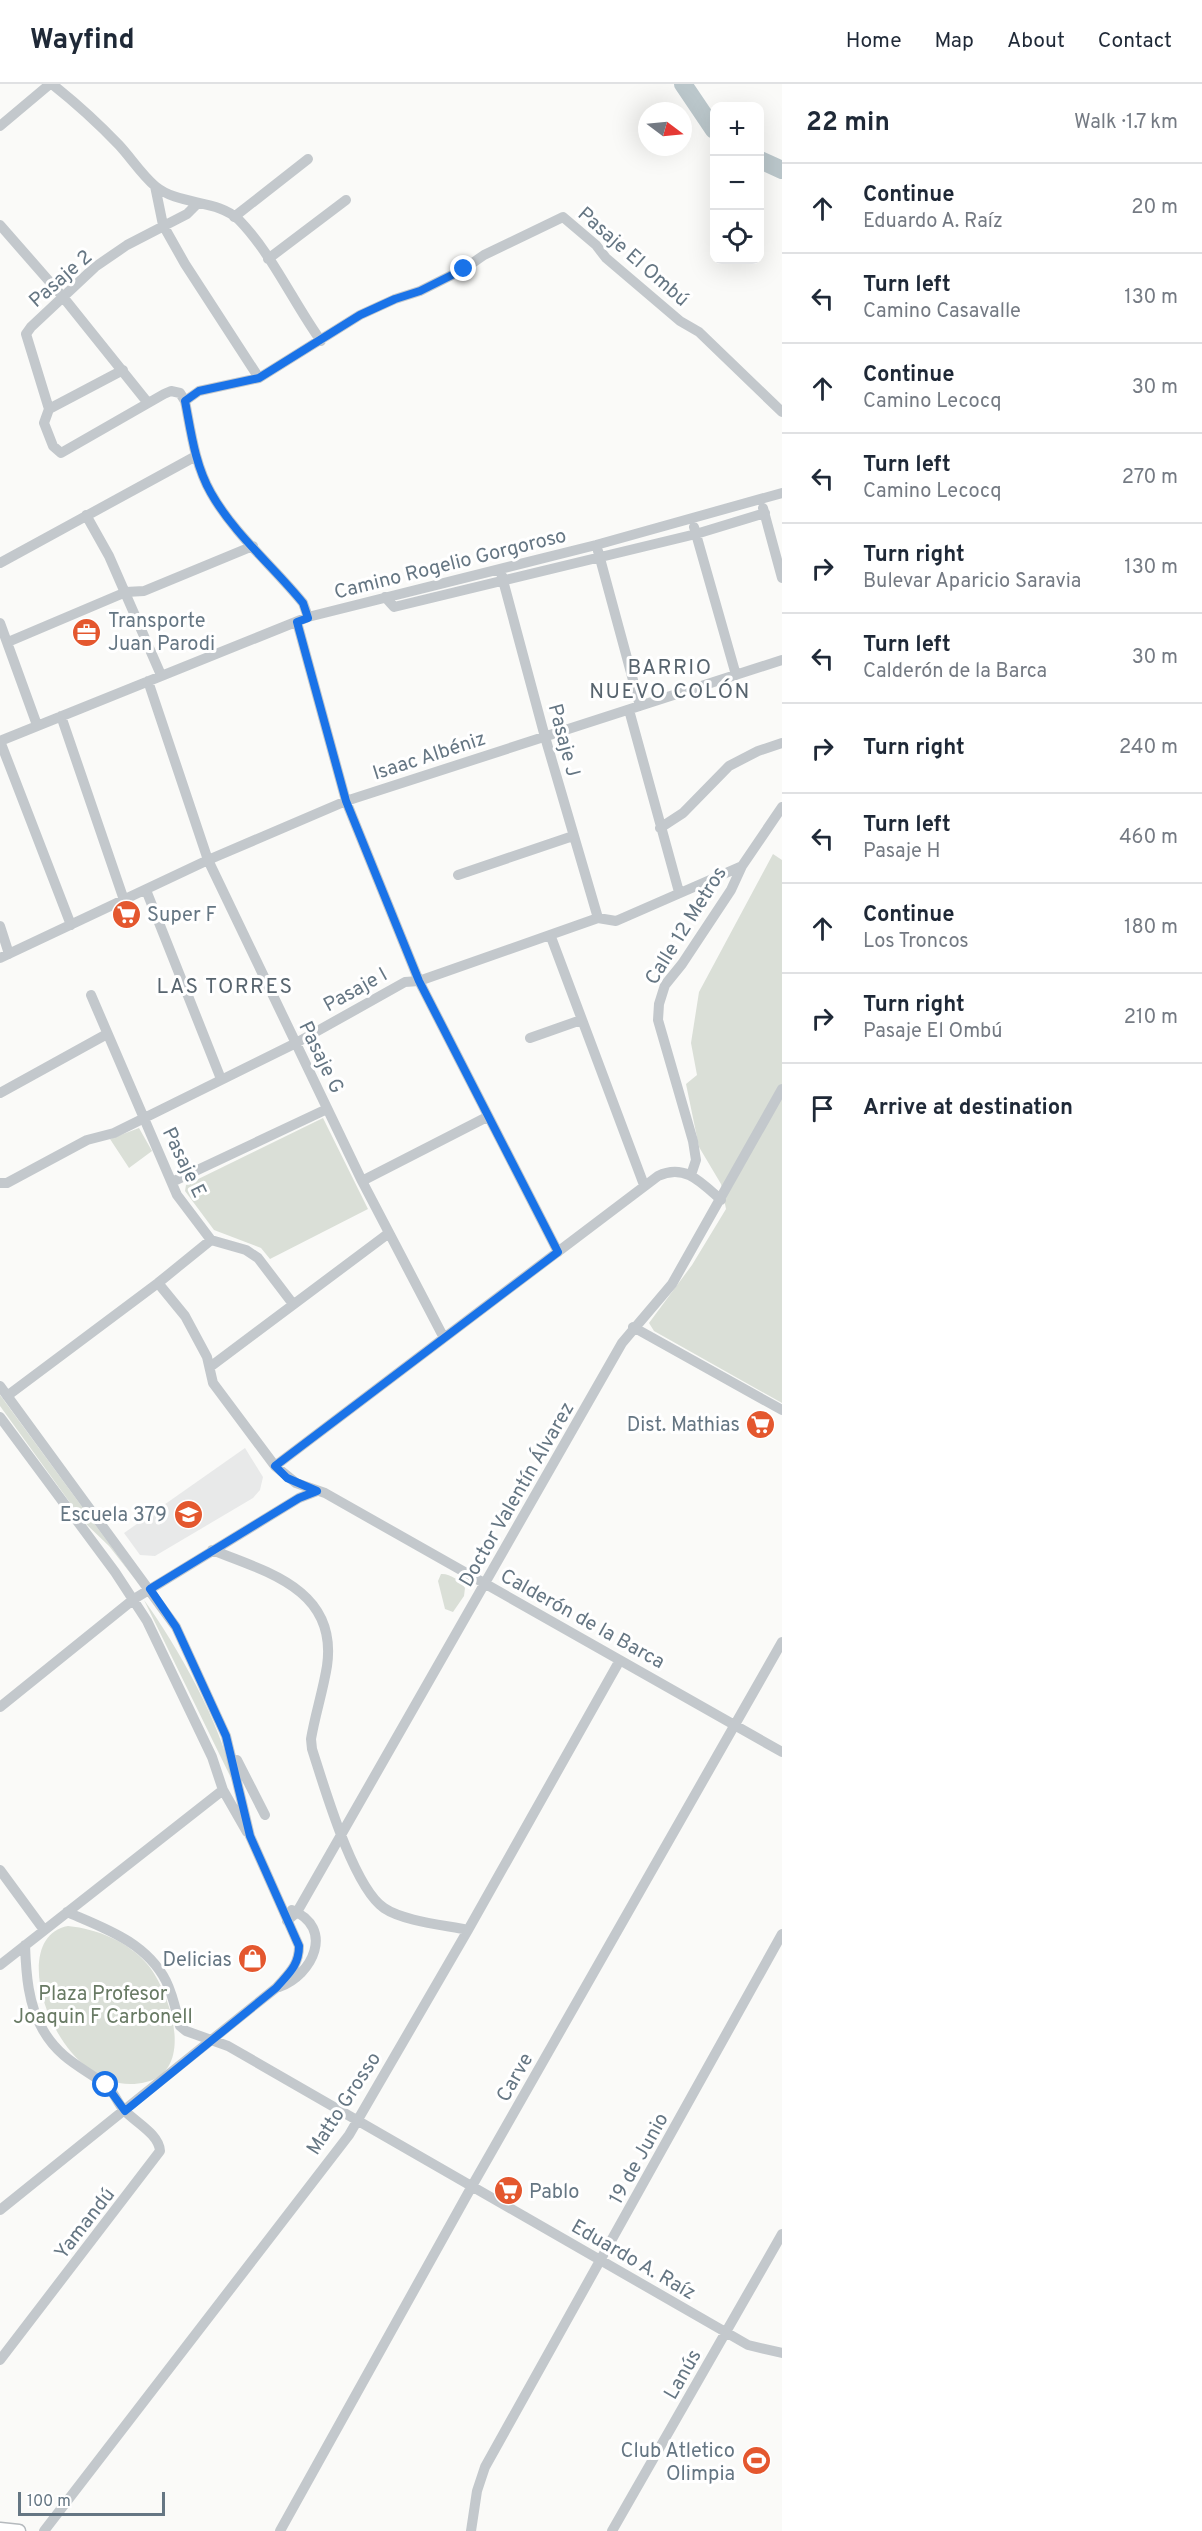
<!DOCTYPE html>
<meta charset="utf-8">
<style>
:root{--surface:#fff;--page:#f2f2f3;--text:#1f2937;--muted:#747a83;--line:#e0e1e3}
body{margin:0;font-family:Overpass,sans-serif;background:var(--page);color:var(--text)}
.controls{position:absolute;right:18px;top:18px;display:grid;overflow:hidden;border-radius:12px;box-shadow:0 6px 24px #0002}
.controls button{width:54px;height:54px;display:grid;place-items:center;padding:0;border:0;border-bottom:2px solid var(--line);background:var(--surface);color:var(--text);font:30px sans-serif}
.compass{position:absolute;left:638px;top:18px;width:54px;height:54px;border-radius:50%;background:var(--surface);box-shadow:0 6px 24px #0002;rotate:106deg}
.scale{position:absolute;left:18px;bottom:15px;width:147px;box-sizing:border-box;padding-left:6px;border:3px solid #657683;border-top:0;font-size:16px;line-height:21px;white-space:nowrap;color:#657683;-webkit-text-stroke:4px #fff;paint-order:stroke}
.stop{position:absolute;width:18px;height:18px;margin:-14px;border:4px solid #1a73e8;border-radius:50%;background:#fff}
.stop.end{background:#1a73e8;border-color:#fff;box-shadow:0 2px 6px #0008}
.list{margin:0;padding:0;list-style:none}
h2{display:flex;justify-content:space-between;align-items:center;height:78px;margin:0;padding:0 24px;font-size:26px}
h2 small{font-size:20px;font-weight:400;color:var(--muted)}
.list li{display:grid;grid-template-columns:39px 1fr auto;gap:18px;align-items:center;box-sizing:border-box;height:90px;padding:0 24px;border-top:2px solid var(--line)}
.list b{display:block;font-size:22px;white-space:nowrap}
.list p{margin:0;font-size:20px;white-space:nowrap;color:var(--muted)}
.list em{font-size:20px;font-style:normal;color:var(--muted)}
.icon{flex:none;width:33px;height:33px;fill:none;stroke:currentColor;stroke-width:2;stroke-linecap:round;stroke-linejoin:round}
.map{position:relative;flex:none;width:782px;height:2447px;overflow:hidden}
header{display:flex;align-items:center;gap:36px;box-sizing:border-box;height:84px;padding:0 30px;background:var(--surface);border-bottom:2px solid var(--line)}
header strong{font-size:28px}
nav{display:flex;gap:33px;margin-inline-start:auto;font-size:21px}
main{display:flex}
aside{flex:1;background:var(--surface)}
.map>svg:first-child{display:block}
.built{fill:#e8e9e9}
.green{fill:#dadfd7}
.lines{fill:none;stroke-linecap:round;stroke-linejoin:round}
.river{stroke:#bbc7cb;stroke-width:18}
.major-casing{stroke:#b5babe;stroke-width:15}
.minor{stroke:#c3c8cc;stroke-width:10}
.major{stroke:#fff;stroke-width:12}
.route{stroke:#1a73e8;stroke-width:8}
.labels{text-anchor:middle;stroke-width:6;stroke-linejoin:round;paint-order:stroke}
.street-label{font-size:20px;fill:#657683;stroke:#fff}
.poi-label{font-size:20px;fill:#657683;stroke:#fff;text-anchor:end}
.park-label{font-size:20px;fill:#687a64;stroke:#fff}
.neighbourhood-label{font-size:21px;letter-spacing:1.5px;fill:#57646e;stroke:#fff}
</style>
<header>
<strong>Wayfind</strong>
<nav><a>Home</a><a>Map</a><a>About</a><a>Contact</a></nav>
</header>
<main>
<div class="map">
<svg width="782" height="2447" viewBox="0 0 782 2447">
<rect width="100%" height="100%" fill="#fafaf8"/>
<path class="built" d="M 245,1364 L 263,1393 L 260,1406 L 253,1414 L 155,1472 L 140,1471 L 124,1449 Z"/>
<path class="green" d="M 773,770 L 782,776 L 782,1319 L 654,1247 L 649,1239 L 692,1181 L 726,1125 L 721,1100 L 699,1063 L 686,1000 L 697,991 L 691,959 L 699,908 Z
M 323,1034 L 368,1125 L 270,1175 L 261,1164 L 214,1146 L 185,1107 L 186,1101 Z
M 139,1044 L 152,1067 L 129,1084 L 110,1055 Z
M 0,1311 L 138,1499 L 109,1462 L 84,1438 L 0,1322 Z
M 441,1490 C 449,1489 461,1497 465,1504 L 464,1512 L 453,1528 L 445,1525 L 438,1497 Z
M 144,1516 C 178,1563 222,1641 233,1698 Z
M 68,1842 C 98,1845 129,1858 148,1881 C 170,1908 196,1986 146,1998 C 61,2020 0,1854 68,1842 Z"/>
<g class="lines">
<path class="river" d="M 683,0 L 714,46
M 760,76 L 782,86"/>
<defs>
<path id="major" d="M 0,2445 L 19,2447"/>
</defs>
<use href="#major" class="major-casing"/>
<path class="minor" d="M 52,0 C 76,19 98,39 119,61 C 131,74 142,91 155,102 C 179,122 218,115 239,136 C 272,170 293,218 321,257
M 0,42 L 50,0
M 155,102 L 163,141 L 185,180 L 259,294
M 197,120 L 187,130 L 127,161 L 95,183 L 31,243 L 26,250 L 49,325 L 44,339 L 53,362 L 61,369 L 164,310 L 171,307 L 180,309 L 185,317 C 191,348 195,381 211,409 C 234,450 274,483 303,519 L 308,533
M 234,133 L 308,75
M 0,141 L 63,213 L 148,319
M 268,175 L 346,116
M 185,317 L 199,307 L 259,294 L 360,231 L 395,215 L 420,207 L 464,185 L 484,171 L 563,133 L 596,161 L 606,174 L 680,237 L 699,248 L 782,328
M 49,325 L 123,286
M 763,424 L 782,494
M 86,431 L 109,472 L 161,591
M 694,443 L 736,591
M 598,467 L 640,622
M 0,479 L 196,372
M 501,489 L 545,653 L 598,834
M 385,513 L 394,523 L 696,450 L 765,429
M 297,538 L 346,717 L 419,897 L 558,1168
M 0,539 L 37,641
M 8,558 L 126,508 L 144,507 L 253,462
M 148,597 L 208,776 L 362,1097 L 444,1254
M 629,626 L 679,808
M 61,632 L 124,816
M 0,657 L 308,533 L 596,461 L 782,409
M 0,657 L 71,841
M 660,744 L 683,729 L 729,682 L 758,667 L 782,659
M 458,791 L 573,752
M 146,806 L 221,995
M 0,842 L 9,870
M 551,853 L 644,1101
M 0,874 L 208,776 L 346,717 L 782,576
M 91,911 L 177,1111 L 211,1156 L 246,1166 L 258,1174 L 293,1220
M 530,954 L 581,936
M 0,1009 L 107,950
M 691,1091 L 696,1076 L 693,1057 L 658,936 L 659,920 L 665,901 L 682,880 L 731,806 L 742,782 L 782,723
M 362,1097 L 487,1033
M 172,1098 L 327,1025
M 0,1099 L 7,1099 L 87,1056 L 114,1049 L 296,959 L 405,898 L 419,897 L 598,834 L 616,837 L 742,782
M 158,1199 L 185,1232 L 207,1273 L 213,1299 L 275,1382 L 296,1399 L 325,1409 L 782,1668
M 633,1243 L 782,1326
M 210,1283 L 389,1149
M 0,1302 L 176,1543 L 226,1652 L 250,1752 L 299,1862 C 299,1882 288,1890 276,1904 L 0,2126
M 7,1312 L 158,1199 L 211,1156
M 0,1333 L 115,1488 L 147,1537 L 212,1673 L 223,1706 L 247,1748
M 275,1382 L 658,1092 C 685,1079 702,1099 721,1116
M 212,1466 C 268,1488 338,1506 327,1582 C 323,1607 315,1631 311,1655 L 312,1665 C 324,1702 353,1803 384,1824 C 403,1837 444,1841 468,1846
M 0,1623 L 134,1515 L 299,1414 L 317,1407
M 237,1676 L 265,1731
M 0,1786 L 44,1846
M 67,1828 C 104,1844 146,1858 166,1897 C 173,1911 176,1927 180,1942 L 186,1947 L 228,1962 L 748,2261 L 782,2269
M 287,1837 L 297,1828 L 622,1259 L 672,1200 L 782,1005
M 0,1881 L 223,1706
M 279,1903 C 313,1891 335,1844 292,1826
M 0,2276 L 160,2067 C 159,2050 135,2038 124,2026 C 117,2019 114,2007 105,2000 C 81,1983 59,1974 43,1946 C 28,1921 26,1889 25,1861
M 44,2447 L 349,2051 L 468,1846 L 620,1576
M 280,2447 L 472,2102 L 782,1558
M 471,2447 L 477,2407 L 485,2383 L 782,1850
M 612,2447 L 782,2150"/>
<use href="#major" class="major"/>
</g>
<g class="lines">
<path class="route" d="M 106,2001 L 125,2027 L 276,1904 C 288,1890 299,1882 299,1862 L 250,1752 L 226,1652 L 176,1543 L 150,1505 L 299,1414 L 317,1407 L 287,1394 L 275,1382 L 558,1168 L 419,897 L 346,717 L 297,538 L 308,534 L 303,519 C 274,483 234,450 211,409 C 195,381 191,348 185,317 L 199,307 L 259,294 L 360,231 L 395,215 L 420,207 L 464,185"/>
</g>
<defs>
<symbol id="office-disc" viewBox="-11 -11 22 22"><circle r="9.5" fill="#e4572e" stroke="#fff"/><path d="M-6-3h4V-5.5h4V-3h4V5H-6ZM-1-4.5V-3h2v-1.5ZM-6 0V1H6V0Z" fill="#fff"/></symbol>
<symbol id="supermarket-disc" viewBox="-11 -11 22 22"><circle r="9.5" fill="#e4572e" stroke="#fff"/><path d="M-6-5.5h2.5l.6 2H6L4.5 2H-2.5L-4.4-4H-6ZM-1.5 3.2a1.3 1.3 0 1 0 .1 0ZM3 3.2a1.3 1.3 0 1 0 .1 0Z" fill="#fff"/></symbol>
<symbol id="school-disc" viewBox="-11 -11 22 22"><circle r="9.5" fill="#e4572e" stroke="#fff"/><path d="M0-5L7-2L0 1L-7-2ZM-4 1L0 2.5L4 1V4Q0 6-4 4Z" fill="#fff"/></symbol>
<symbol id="shop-disc" viewBox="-11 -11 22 22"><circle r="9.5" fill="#e4572e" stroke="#fff"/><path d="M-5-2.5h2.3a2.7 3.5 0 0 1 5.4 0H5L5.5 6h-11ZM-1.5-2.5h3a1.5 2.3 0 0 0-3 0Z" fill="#fff"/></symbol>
<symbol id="stadium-disc" viewBox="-11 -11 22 22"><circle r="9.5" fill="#e4572e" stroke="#fff"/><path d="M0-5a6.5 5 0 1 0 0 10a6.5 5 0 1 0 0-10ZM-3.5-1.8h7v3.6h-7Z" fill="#fff"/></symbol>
</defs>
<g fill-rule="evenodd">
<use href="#office-disc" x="70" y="532" width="33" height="33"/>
<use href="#supermarket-disc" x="110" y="814" width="33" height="33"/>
<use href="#supermarket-disc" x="744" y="1324" width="33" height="33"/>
<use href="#school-disc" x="172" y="1414" width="33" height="33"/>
<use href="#shop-disc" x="236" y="1858" width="33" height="33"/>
<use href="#supermarket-disc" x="492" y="2090" width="33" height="33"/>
<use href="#stadium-disc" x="740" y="2360" width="33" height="33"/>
</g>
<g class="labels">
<g class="street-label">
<text transform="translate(634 172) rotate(41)" y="7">Pasaje El Ombú</text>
<text transform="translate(60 194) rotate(-41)" y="7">Pasaje 2</text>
<text transform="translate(450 479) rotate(-14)" y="7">Camino Rogelio Gorgoroso</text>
<text transform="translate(565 656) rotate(75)" y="7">Pasaje J</text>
<text transform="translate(429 671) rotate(-18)" y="7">Isaac Albéniz</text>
<text transform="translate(685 841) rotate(-58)" y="7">Calle 12 Metros</text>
<text transform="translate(355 905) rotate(-29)" y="7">Pasaje I</text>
<text transform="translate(322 973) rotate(64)" y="7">Pasaje G</text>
<text transform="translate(185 1078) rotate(64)" y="7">Pasaje E</text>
<text transform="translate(516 1410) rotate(-60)" y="7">Doctor Valentín Álvarez</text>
<text transform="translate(583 1534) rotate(29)" y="7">Calderón de la Barca</text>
<text transform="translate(514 1993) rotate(-60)" y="7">Carve</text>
<text transform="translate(343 2019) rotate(-57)" y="7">Matto Grosso</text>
<text transform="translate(638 2074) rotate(-61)" y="7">19 de Junio</text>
<text transform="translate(84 2139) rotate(-52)" y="7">Yamandú</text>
<text transform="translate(634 2175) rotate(30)" y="7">Eduardo A. Raíz</text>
<text transform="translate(682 2290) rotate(-60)" y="7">Lanús</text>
</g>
<g class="poi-label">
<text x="108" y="543" text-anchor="start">Transporte<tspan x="108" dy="23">Juan Parodi</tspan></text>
<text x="147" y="837" text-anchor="start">Super F</text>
<text x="740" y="1347">Dist. Mathias</text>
<text x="167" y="1437">Escuela 379</text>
<text x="232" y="1882">Delicias</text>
<text x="529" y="2114" text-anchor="start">Pablo</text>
<text x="735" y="2373">Club Atletico<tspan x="735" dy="23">Olimpia</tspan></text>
</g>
<g class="park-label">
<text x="103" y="1916">Plaza Profesor<tspan x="103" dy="23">Joaquin F Carbonell</tspan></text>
</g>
<g class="neighbourhood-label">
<text x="670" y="590">BARRIO<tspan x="670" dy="24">NUEVO COLÓN</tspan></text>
<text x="225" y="909">LAS TORRES</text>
</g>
</g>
</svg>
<div class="controls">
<button>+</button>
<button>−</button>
<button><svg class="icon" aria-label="locate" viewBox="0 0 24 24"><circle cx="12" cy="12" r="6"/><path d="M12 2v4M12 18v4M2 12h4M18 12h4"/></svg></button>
</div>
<svg class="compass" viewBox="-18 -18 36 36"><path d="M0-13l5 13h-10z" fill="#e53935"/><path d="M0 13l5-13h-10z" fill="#747a83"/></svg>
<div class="scale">100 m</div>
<div class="stop" style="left:106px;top:2001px"></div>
<div class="stop end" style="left:464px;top:185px"></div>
</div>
<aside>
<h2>22 min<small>Walk · 1.7 km</small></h2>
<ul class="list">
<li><svg class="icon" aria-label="ahead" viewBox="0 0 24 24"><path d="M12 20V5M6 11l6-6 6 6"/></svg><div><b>Continue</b><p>Eduardo A. Raíz</p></div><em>20 m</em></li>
<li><svg class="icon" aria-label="left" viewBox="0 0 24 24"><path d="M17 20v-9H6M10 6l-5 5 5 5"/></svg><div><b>Turn left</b><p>Camino Casavalle</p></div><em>130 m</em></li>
<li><svg class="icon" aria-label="ahead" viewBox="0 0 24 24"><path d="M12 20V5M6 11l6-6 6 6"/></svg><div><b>Continue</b><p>Camino Lecocq</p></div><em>30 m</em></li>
<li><svg class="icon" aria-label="left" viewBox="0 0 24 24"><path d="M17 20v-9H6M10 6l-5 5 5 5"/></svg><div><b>Turn left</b><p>Camino Lecocq</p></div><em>270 m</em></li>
<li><svg class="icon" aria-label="right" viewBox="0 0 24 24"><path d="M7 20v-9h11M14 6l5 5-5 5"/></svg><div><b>Turn right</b><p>Bulevar Aparicio Saravia</p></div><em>130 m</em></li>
<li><svg class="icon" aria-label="left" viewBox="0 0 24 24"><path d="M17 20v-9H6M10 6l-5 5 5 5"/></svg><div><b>Turn left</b><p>Calderón de la Barca</p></div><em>30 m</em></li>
<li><svg class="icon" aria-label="right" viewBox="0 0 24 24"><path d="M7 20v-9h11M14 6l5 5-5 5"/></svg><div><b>Turn right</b></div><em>240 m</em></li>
<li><svg class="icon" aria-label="left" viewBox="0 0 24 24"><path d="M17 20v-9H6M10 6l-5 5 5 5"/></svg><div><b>Turn left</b><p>Pasaje H</p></div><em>460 m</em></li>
<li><svg class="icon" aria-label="ahead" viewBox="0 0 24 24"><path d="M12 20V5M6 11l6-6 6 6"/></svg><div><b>Continue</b><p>Los Troncos</p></div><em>180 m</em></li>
<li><svg class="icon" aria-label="right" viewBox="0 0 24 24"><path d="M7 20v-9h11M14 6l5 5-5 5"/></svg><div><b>Turn right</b><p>Pasaje El Ombú</p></div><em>210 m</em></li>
<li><svg class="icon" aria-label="arrive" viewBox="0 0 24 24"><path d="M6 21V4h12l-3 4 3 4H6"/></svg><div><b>Arrive at destination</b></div></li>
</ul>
</aside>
</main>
